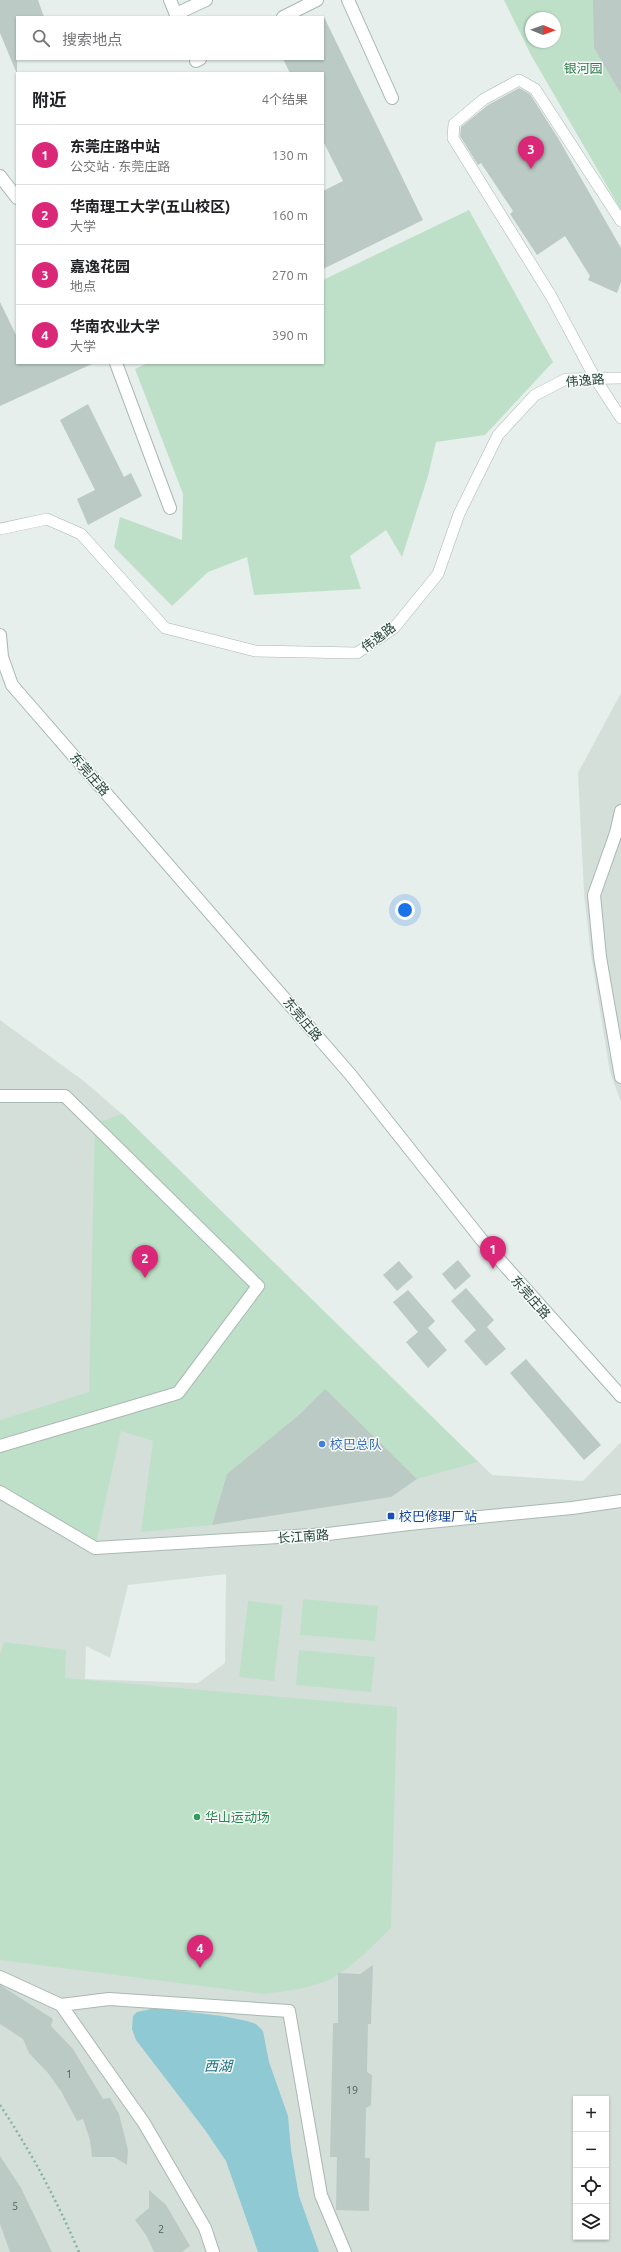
<!DOCTYPE html>
<html lang="zh">
<meta charset="utf-8">
<style>
:root{--surface:#fff;--page:#f6f6f6;--text:#202124;--muted:#757577;--line:#e0e0e0;--accent:#db2777}
body{margin:0;font-family:Ubuntu,"Noto Sans SC",sans-serif;background:var(--page);color:var(--text)}
.controls{position:absolute;right:12px;bottom:12px;display:grid;overflow:hidden;border-radius:0px;box-shadow:0 1px 3px #0004}
.controls button{width:36px;height:36px;display:grid;place-items:center;padding:0;border:0;border-bottom:1px solid var(--line);background:var(--surface);color:var(--text);font:20px sans-serif}
.compass{position:absolute;left:525px;top:12px;width:36px;height:36px;border-radius:50%;background:var(--surface);box-shadow:0 1px 3px #0004;rotate:91deg}
.you{position:absolute;left:405px;top:910px;width:14px;height:14px;margin:-10px;border:3px solid #fff;border-radius:50%;background:#1a73e8;box-shadow:0 0 0 6px #1a73e833}
.badge{display:grid;place-items:center;width:26px;height:26px;border-radius:50%;background:var(--accent);color:#fff;font-size:13px;font-weight:700}
.pin{position:absolute;translate:-50% -33px;filter:drop-shadow(0 1px 2px #0008)}
.pin::after{content:'';position:absolute;top:21px;width:14px;height:12px;background:inherit;clip-path:polygon(0 0,100% 0,50% 100%)}
.list{margin:0;padding:0;list-style:none}
h2{display:flex;justify-content:space-between;align-items:center;height:52px;margin:0;padding:0 16px;font-size:17px}
h2 small{font-size:13px;font-weight:400;color:var(--muted)}
.list li{display:grid;grid-template-columns:26px 1fr auto;gap:12px;align-items:center;box-sizing:border-box;height:60px;padding:0 16px;border-top:1px solid var(--line)}
.list b{display:block;font-size:15px;white-space:nowrap}
.list p{margin:0;font-size:13px;white-space:nowrap;color:var(--muted)}
.list em{font-size:13px;font-style:normal;color:var(--muted)}
.icon{flex:none;width:22px;height:22px;fill:none;stroke:currentColor;stroke-width:2;stroke-linecap:round;stroke-linejoin:round}
.map{position:relative;flex:none;width:621px;height:2252px;overflow:hidden}
.search{position:absolute;background:var(--surface);box-shadow:0 1px 3px #0004;left:16px;top:16px;width:308px;height:44px;display:flex;align-items:center;gap:10px;box-sizing:border-box;padding:0 14px;border-radius:0px;color:var(--muted);font-size:15px}
.panel{position:absolute;background:var(--surface);box-shadow:0 1px 3px #0004;left:16px;top:72px;width:308px;height:292px;border-radius:0px}
.map>svg:first-child{display:block}
.built{fill:#d4dfda;fill-rule:evenodd}
.green{fill:#bfe0c8;fill-rule:evenodd}
.water{fill:#8ec9d4}
.building{fill:#bbcac4}
.lines{fill:none;stroke-linecap:round;stroke-linejoin:round}
.service-casing{stroke:#a8b8b2;stroke-width:12}
.minor-casing{stroke:#a8b8b2;stroke-width:14}
.tertiary-casing{stroke:#a8b8b2;stroke-width:14}
.path{stroke:#86b3a5;stroke-width:2.5;stroke-dasharray:2 3;stroke-linecap:butt}
.service{stroke:#fff;stroke-width:11}
.minor{stroke:#fff;stroke-width:12}
.tertiary{stroke:#fff;stroke-width:12}
.shop-dot{fill:#3f7fe0;stroke:#f7fbf9;stroke-width:1.5}
.transit-dot{fill:#1a4fb4;stroke:#f7fbf9;stroke-width:1.5}
.leisure-dot{fill:#2e9e5b;stroke:#f7fbf9;stroke-width:1.5}
.labels{text-anchor:middle;stroke-width:3;stroke-linejoin:round;paint-order:stroke}
.number-label{font-size:11px;fill:#4a645c}
.park-label{font-size:13px;fill:#2d7a4b;stroke:#f7fbf9}
.street-label{font-size:13px;fill:#24423a;stroke:#f7fbf9}
.shop-label{font-size:13px;fill:#366cbe;stroke:#f7fbf9;text-anchor:start}
.transit-label{font-size:13px;fill:#164399;stroke:#f7fbf9;text-anchor:start}
.leisure-label{font-size:13px;fill:#27864d;stroke:#f7fbf9;text-anchor:start}
.water-label{font-size:14px;font-style:italic;fill:#1c6f80;stroke:#f7fbf9}
</style>
<div class="map">
<svg width="621" height="2252" viewBox="0 0 621 2252">
<rect width="100%" height="100%" fill="#e6efeb"/>
<path class="built" d="M 621,693 L 621,1102 L 610,1072 L 591,955 L 584,893 L 578,773 Z
M 0,1020 L 85,1082 L 122,1114 L 492,1475 L 583,1481 L 621,1442 L 621,2252 L 0,2252 ZM 226,1574 L 225,1663 L 198,1683 L 85,1679 L 86,1646 L 110,1658 L 128,1585 ZM 576,2099 L 606,2099 L 606,2237 L 576,2237 Z"/>
<path class="green" d="M 504,0 L 621,0 L 621,210 L 531,55 ZM 531,18 L 555,18 L 555,42 L 531,42 Z
M 469,210 L 553,362 L 485,435 L 436,442 L 428,476 L 402,557 L 386,530 L 350,556 L 361,589 L 254,595 L 247,557 L 208,572 L 172,606 L 114,547 L 120,517 L 182,540 L 183,494 L 135,369 L 148,363 L 323,363 L 323,280 Z
M 122,1114 L 478,1462 L 417,1479 L 325,1390 L 300,1414 L 227,1474 L 212,1525 L 141,1532 L 153,1441 L 121,1431 L 95,1548 L 0,1492 L 0,1420 L 89,1392 L 95,1123 Z
M 303,1599 L 378,1606 L 375,1641 L 300,1635 Z
M 248,1601 L 283,1605 L 274,1681 L 239,1677 Z
M 4,1642 L 66,1650 L 65,1678 L 397,1707 L 391,1928 C 376,1943 351,1968 333,1978 C 312,1988 287,1991 264,1994 L 0,1960 L 0,1654 Z
M 299,1650 L 375,1657 L 371,1692 L 296,1685 Z"/>
<path class="water" d="M 156,2008 L 222,2016 L 247,2021 L 256,2024 L 263,2031 L 269,2062 L 288,2116 L 291,2150 L 299,2196 L 319,2252 L 258,2252 L 226,2161 L 205,2130 L 136,2040 L 132,2029 L 133,2016 L 137,2012 Z"/>
<path class="building" d="M 0,0 L 38,0 L 44,17 L 17,17 L 17,74 L 0,33 Z
M 593,0 L 621,0 L 621,94 L 594,48 Z
M 323,15 L 423,220 L 323,269 L 323,191 L 343,181 L 323,141 L 323,73 L 290,73 L 283,59 L 323,59 Z
M 519,88 L 530,94 L 558,138 L 621,248 L 621,282 L 617,293 L 588,280 L 590,276 L 565,236 L 537,255 L 510,214 L 513,211 L 481,163 L 478,165 L 460,136 L 461,127 L 488,105 Z
M 0,302 L 17,337 L 17,363 L 94,363 L 0,406 Z
M 88,404 L 124,477 L 131,473 L 142,496 L 88,525 L 77,499 L 95,490 L 60,420 Z
M 458,1260 L 471,1276 L 455,1290 L 442,1274 Z
M 399,1261 L 413,1277 L 397,1291 L 383,1275 Z
M 466,1288 L 494,1320 L 487,1327 L 506,1349 L 486,1366 L 464,1341 L 476,1330 L 451,1301 Z
M 408,1290 L 435,1321 L 428,1328 L 447,1350 L 428,1368 L 406,1342 L 418,1332 L 393,1302 Z
M 526,1359 L 601,1445 L 584,1460 L 510,1373 Z
M 325,1389 L 417,1479 L 391,1497 L 212,1525 L 227,1474 L 300,1414 Z
M 373,1965 L 371,2024 L 368,2024 L 367,2072 L 372,2075 L 371,2105 L 366,2108 L 365,2158 L 370,2158 L 369,2211 L 336,2210 L 337,2157 L 330,2157 L 333,2023 L 338,2023 L 338,1973 L 360,1974 Z
M 0,1985 L 53,2019 L 51,2026 L 73,2049 L 103,2099 L 110,2098 L 119,2114 L 128,2150 L 127,2165 L 114,2157 L 92,2157 L 90,2140 L 83,2119 L 77,2121 L 61,2091 L 48,2073 L 29,2053 L 23,2039 L 0,2024 Z
M 0,2156 L 21,2188 L 52,2252 L 10,2252 L 0,2224 Z
M 149,2190 L 166,2205 L 190,2246 L 182,2252 L 154,2252 L 146,2235 L 135,2220 L 149,2208 Z"/>
<g class="lines">
<defs>
<path id="service" d="M 621,221 L 535,89 L 519,80 L 484,99 L 454,124 L 453,138 L 551,296 L 595,378 L 621,418
M 0,529 L 47,519 L 81,534 L 165,628 L 255,651 L 357,653 L 394,628 L 438,574 L 459,514 L 498,435 L 535,395 L 566,379 L 621,378"/>
<path id="minor" d="M 170,0 L 177,17
M 348,0 L 392,98
M 176,14 L 206,0
M 283,17 L 317,0
M 196,59 L 196,61 L 200,59
M 0,176 L 17,198
M 116,363 L 170,508
M 621,811 L 616,833 L 594,895 L 600,957 L 621,1077
M 0,1096 L 65,1096 L 258,1286 L 178,1393 L 0,1446
M 0,1492 L 95,1548 L 328,1534 L 409,1524 L 572,1508 L 621,1501
M 0,1977 L 61,2005 L 144,2123 L 205,2228 L 213,2252
M 61,2005 L 109,1999 L 289,2011 L 321,2195 L 345,2252"/>
<path id="tertiary" d="M 0,635 L 2,657 L 12,685 L 350,1074 L 481,1239 L 621,1396"/>
</defs>
<use href="#service" class="service-casing"/>
<use href="#minor" class="minor-casing"/>
<use href="#tertiary" class="tertiary-casing"/>
<path class="path" d="M 0,2105 C 33,2155 55,2197 79,2252"/>
<use href="#service" class="service"/>
<use href="#minor" class="minor"/>
<use href="#tertiary" class="tertiary"/>
</g>
<circle class="shop-dot" cx="322" cy="1444" r="4"/>
<rect class="transit-dot" x="387" y="1512" width="8" height="8" rx="2"/>
<circle class="leisure-dot" cx="197" cy="1817" r="4"/>
<g class="labels">
<g class="number-label">
<text x="69" y="2078">1</text>
<text x="352" y="2094">19</text>
<text x="15" y="2210">5</text>
<text x="161" y="2233">2</text>
</g>
<g class="park-label">
<text x="583" y="73">银河园</text>
</g>
<g class="street-label">
<text transform="translate(585 380) rotate(-5)" y="5">伟逸路</text>
<text transform="translate(378 637) rotate(-37)" y="5">伟逸路</text>
<text transform="translate(90 774) rotate(49)" y="5">东莞庄路</text>
<text transform="translate(303 1019) rotate(50)" y="5">东莞庄路</text>
<text transform="translate(531 1297) rotate(49)" y="5">东莞庄路</text>
<text transform="translate(303 1536) rotate(-4)" y="5">长江南路</text>
</g>
<g class="shop-label">
<text x="330" y="1449">校巴总队</text>
</g>
<g class="transit-label">
<text x="399" y="1521">校巴修理厂站</text>
</g>
<g class="leisure-label">
<text x="205" y="1822">华山运动场</text>
</g>
<g class="water-label">
<text x="218" y="2071">西湖</text>
</g>
</g>
</svg>
<div class="controls">
<button>+</button>
<button>−</button>
<button><svg class="icon" aria-label="locate" viewBox="0 0 24 24"><circle cx="12" cy="12" r="6"/><path d="M12 2v4M12 18v4M2 12h4M18 12h4"/></svg></button>
<button><svg class="icon" aria-label="layers" viewBox="0 0 24 24"><path d="M12 4l9 5-9 5-9-5zM3 14l9 5 9-5"/></svg></button>
</div>
<svg class="compass" viewBox="-18 -18 36 36"><path d="M0-13l5 13h-10z" fill="#e53935"/><path d="M0 13l5-13h-10z" fill="#757577"/></svg>
<div class="you"></div>
<div class="pin badge" style="left:493px;top:1269px">1</div>
<div class="pin badge" style="left:145px;top:1278px">2</div>
<div class="pin badge" style="left:531px;top:169px">3</div>
<div class="pin badge" style="left:200px;top:1968px">4</div>
<div class="search"><svg class="icon" aria-label="search" viewBox="0 0 24 24"><circle cx="10" cy="10" r="6"/><path d="M15 15l6 6"/></svg>搜索地点</div>
<section class="panel">
<h2>附近<small>4个结果</small></h2>
<ul class="list">
<li><span class="badge">1</span><div><b>东莞庄路中站</b><p>公交站 · 东莞庄路</p></div><em>130 m</em></li>
<li><span class="badge">2</span><div><b>华南理工大学(五山校区)</b><p>大学</p></div><em>160 m</em></li>
<li><span class="badge">3</span><div><b>嘉逸花园</b><p>地点</p></div><em>270 m</em></li>
<li><span class="badge">4</span><div><b>华南农业大学</b><p>大学</p></div><em>390 m</em></li>
</ul>
</section>
</div>
